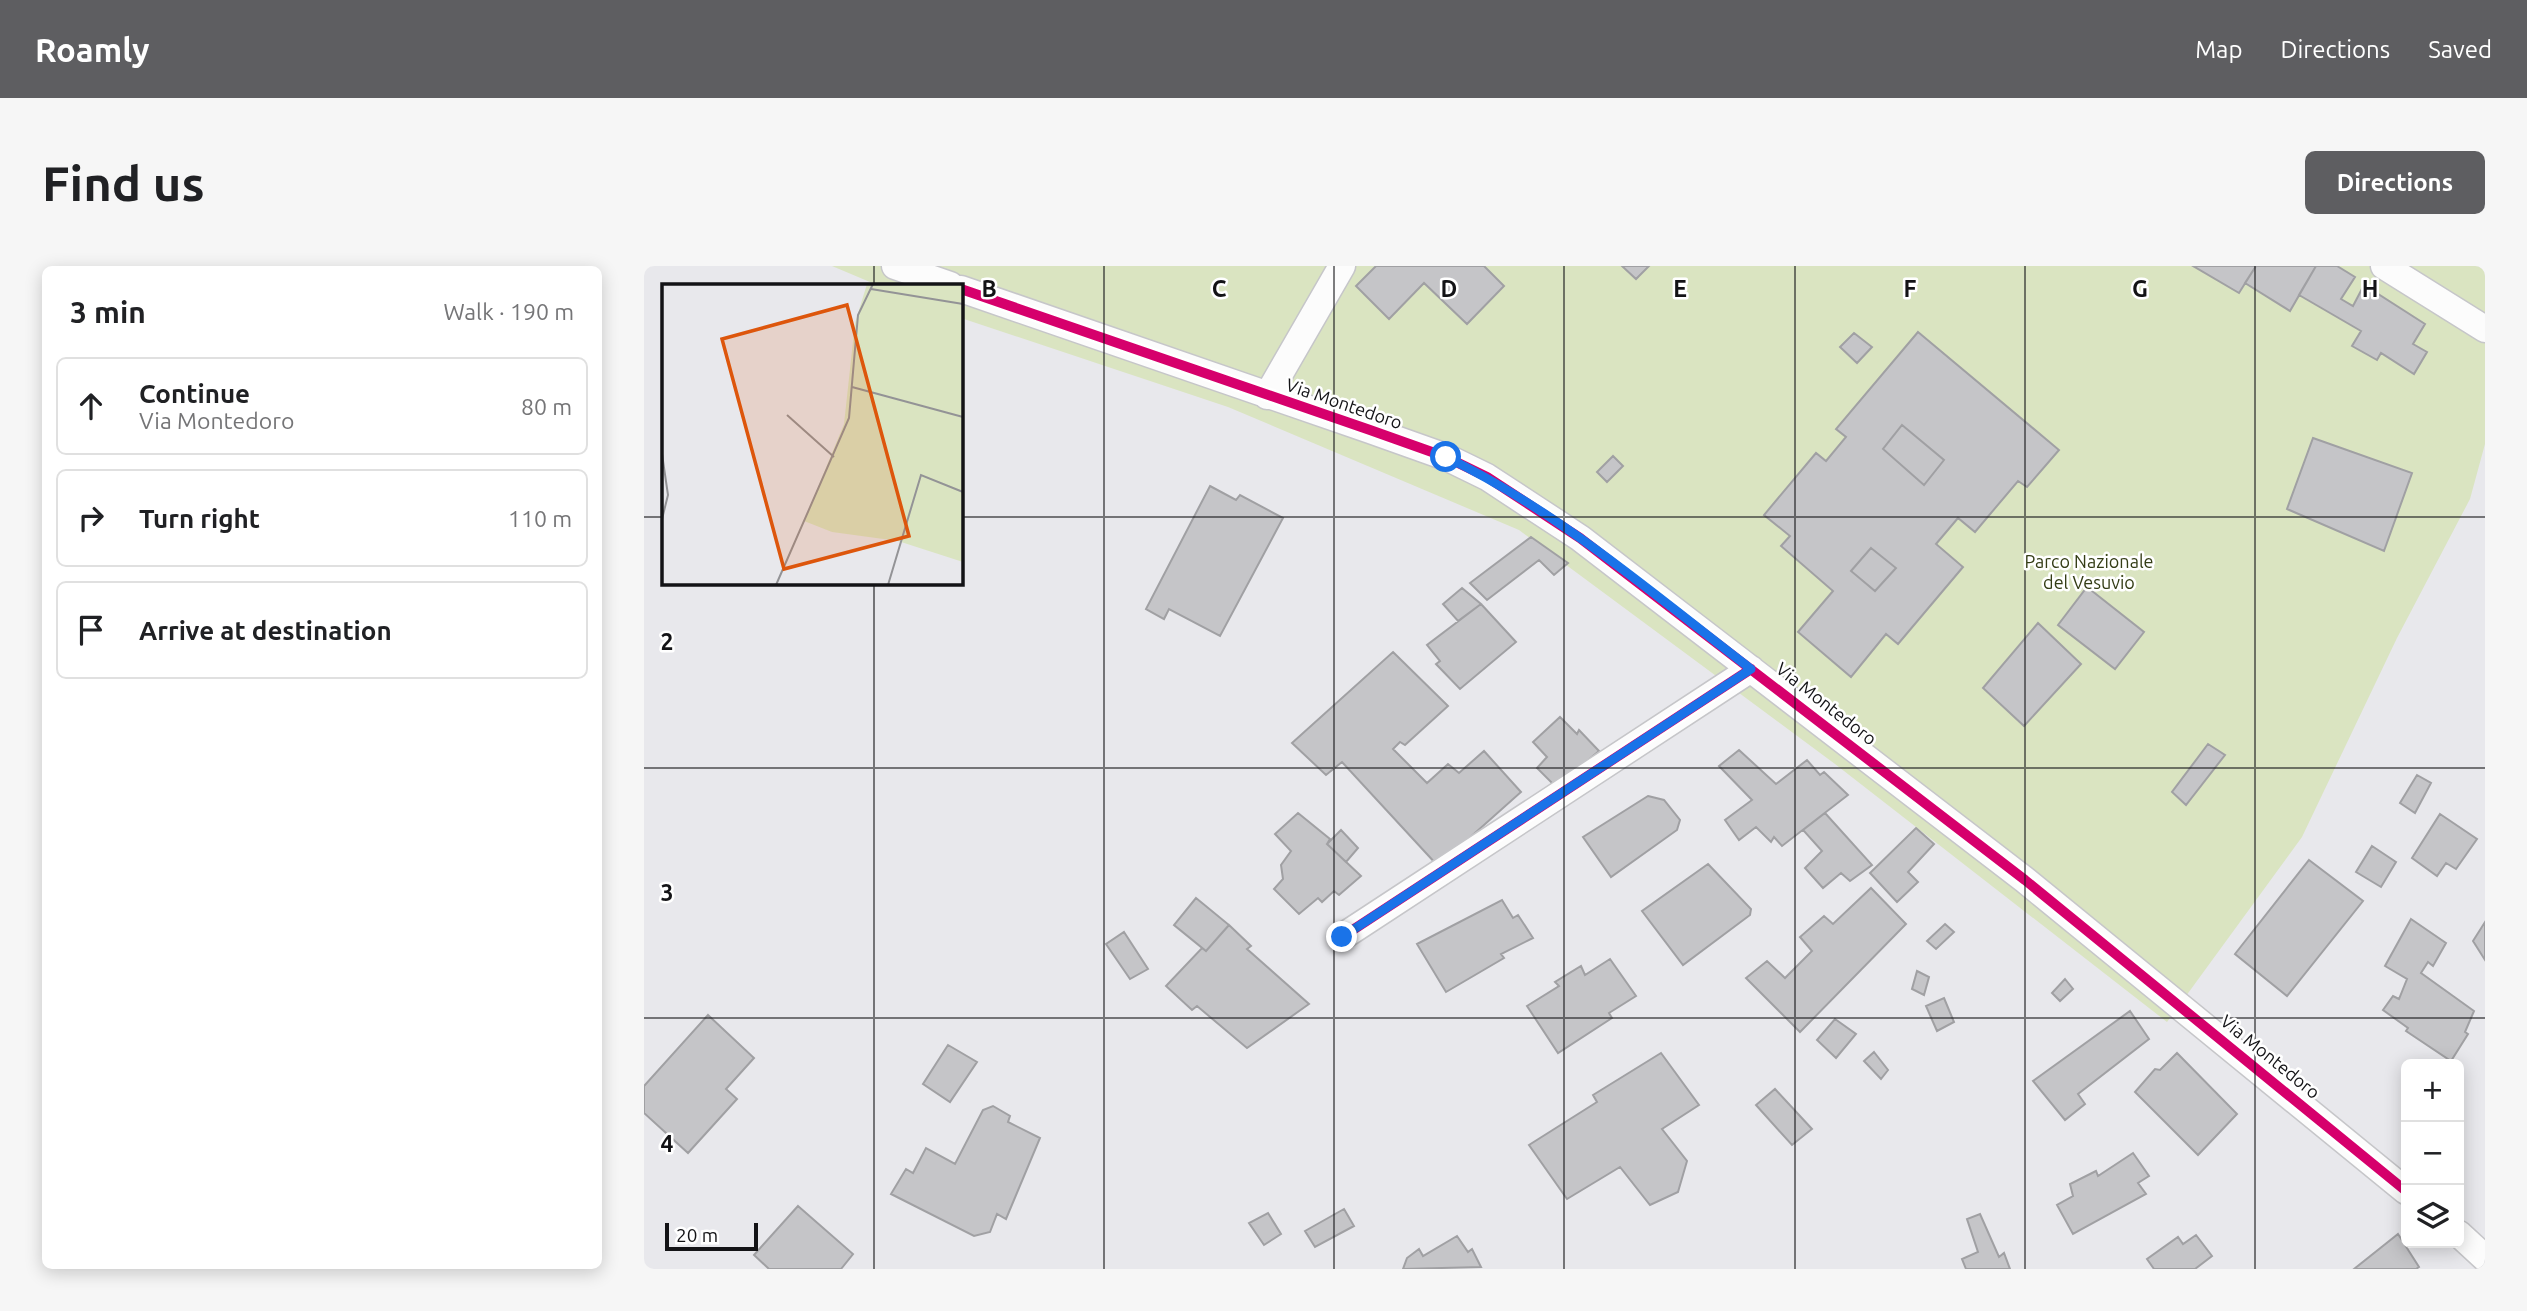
<!DOCTYPE html>
<meta charset="utf-8">
<style>
:root{--surface:#fff;--page:#f6f6f6;--text:#202124;--muted:#757577;--line:#e0e0e0;--accent:#5e5e61}
body{margin:0;font-family:Ubuntu,sans-serif;background:var(--page);color:var(--text)}
.controls{position:absolute;right:21px;bottom:21px;display:grid;overflow:hidden;border-radius:10px;box-shadow:0 4px 18px #0003}
.controls button{width:63px;height:63px;display:grid;place-items:center;padding:0;border:0;border-bottom:2px solid var(--line);background:var(--surface);color:var(--text);font:35px sans-serif}
.scale{position:absolute;left:21px;bottom:18px;width:93px;box-sizing:border-box;padding-left:7px;border:4px solid #131316;border-top:0;font-size:19px;line-height:24px;white-space:nowrap;color:#131316;-webkit-text-stroke:5px #fff;paint-order:stroke}
.stop{position:absolute;width:21px;height:21px;margin:-16px;border:5px solid #1a73e8;border-radius:50%;background:#fff}
.stop.end{background:#1a73e8;border-color:#fff;box-shadow:0 2px 7px #0008}
.list{margin:0;padding:0;list-style:none}
h2{display:flex;justify-content:space-between;align-items:center;height:91px;margin:0;padding:0 28px;font-size:30px}
h2 small{font-size:23px;font-weight:400;color:var(--muted)}
.list li{display:grid;grid-template-columns:46px 1fr auto;gap:21px;align-items:center;box-sizing:border-box;height:98px;margin:0 14px 14px;padding:0 14px;border:2px solid var(--line);border-radius:10px}
.list b{display:block;font-size:26px;white-space:nowrap}
.list p{margin:0;font-size:23px;white-space:nowrap;color:var(--muted)}
.list em{font-size:23px;font-style:normal;color:var(--muted)}
.icon{flex:none;width:38px;height:38px;fill:none;stroke:currentColor;stroke-width:2;stroke-linecap:round;stroke-linejoin:round}
.map{position:relative;flex:none;width:1841px;height:1003px;overflow:hidden;border-radius:10px}
header{display:flex;align-items:center;gap:42px;box-sizing:border-box;height:98px;padding:0 35px;background:var(--accent);color:#fff}
header strong{font-size:33px}
nav{display:flex;gap:38px;margin-inline-start:auto;font-size:24px}
.intro{display:flex;align-items:center;justify-content:space-between;box-sizing:border-box;height:168px;padding:0 42px}
h1{margin:0;font-size:49px}
.button{padding:18px 32px;border-radius:10px;background:var(--accent);color:#fff;font-size:24px;font-weight:700}
main{display:flex;gap:42px;padding:0 42px}
aside{flex:1;background:var(--surface);border-radius:10px;box-shadow:0 4px 18px #0003}
.map>svg:first-child{display:block}
.green{fill:#dae4c1}
.building{fill:#c5c5c8;stroke:#a0a0a3;stroke-width:2;fill-rule:evenodd}
.lines{fill:none;stroke-linecap:round;stroke-linejoin:round}
.minor-casing{stroke:#c6c6c9;stroke-width:29}
.minor{stroke:#fcfcfc;stroke-width:26}
.cycleway-casing{stroke:#fff;stroke-width:15}
.cycleway{stroke:#d6006c;stroke-width:10}
.route{stroke:#1a73e8;stroke-width:9}
.grid{fill:none;stroke:#131316;stroke-width:2;stroke-opacity:0.55}
.labels{text-anchor:middle;stroke-width:5;stroke-linejoin:round;paint-order:stroke}
.street-label{font-size:18px;fill:#131316;stroke:#fff}
.park-label{font-size:18px;fill:#343d16;stroke:#fff}
.inset-road{fill:none;stroke:#939396;stroke-width:2}
.view{fill:#dd560c;fill-opacity:0.15;stroke:#dd560c;stroke-width:3.5}
.inset-edge{fill:none;stroke:#131316;stroke-width:3.5}
.grid-label{font-size:23px;text-anchor:middle;font-weight:bold;fill:#131316;stroke:#fff;stroke-width:5;stroke-linejoin:round;paint-order:stroke}
</style>
<header>
<strong>Roamly</strong>
<nav><a>Map</a><a>Directions</a><a>Saved</a></nav>
</header>
<div class="intro"><h1>Find us</h1><a class="button">Directions</a></div>
<main>
<aside>
<h2>3 min<small>Walk · 190 m</small></h2>
<ul class="list">
<li><svg class="icon" aria-label="ahead" viewBox="0 0 24 24"><path d="M12 20V5M6 11l6-6 6 6"/></svg><div><b>Continue</b><p>Via Montedoro</p></div><em>80 m</em></li>
<li><svg class="icon" aria-label="right" viewBox="0 0 24 24"><path d="M7 20v-9h11M14 6l5 5-5 5"/></svg><div><b>Turn right</b></div><em>110 m</em></li>
<li><svg class="icon" aria-label="arrive" viewBox="0 0 24 24"><path d="M6 21V4h12l-3 4 3 4H6"/></svg><div><b>Arrive at destination</b></div></li>
</ul>
</aside>
<div class="map">
<svg width="1841" height="1003" viewBox="0 0 1841 1003">
<rect width="100%" height="100%" fill="#e8e8ec"/>
<path class="green" d="M 188,0 L 1841,0 L 1841,178 L 1826,233 L 1753,372 L 1658,571 L 1523,756 L 1191,498 L 875,264 L 584,141 L 317,52 L 317,19 L 233,19 Z"/>
<path class="building" d="M 732,0 L 840,0 L 860,20 L 823,58 L 780,17 L 745,53 L 712,20 Z
M 978,0 L 1005,0 L 992,13 Z
M 1549,0 L 1612,0 L 1595,27 Z
M 1612,0 L 1672,0 L 1646,45 L 1601,17 Z
M 1672,0 L 1693,0 L 1711,11 L 1697,33 L 1709,40 L 1720,19 L 1781,58 L 1769,78 L 1783,86 L 1770,108 L 1737,87 L 1733,94 L 1708,80 L 1717,65 L 1655,29 Z
M 1274,66 L 1415,184 L 1383,221 L 1374,215 L 1331,266 L 1314,252 L 1292,278 L 1319,301 L 1254,378 L 1242,368 L 1207,411 L 1154,366 L 1189,325 L 1137,280 L 1146,270 L 1120,249 L 1172,187 L 1182,195 L 1202,171 L 1192,163 ZM 1258,159 L 1300,194 L 1280,219 L 1239,183 ZM 1227,282 L 1252,302 L 1231,325 L 1207,305 Z
M 1210,67 L 1228,81 L 1213,97 L 1196,81 Z
M 1258,159 L 1300,194 L 1280,219 L 1239,183 Z
M 1669,172 L 1768,207 L 1740,285 L 1643,243 Z
M 969,190 L 979,200 L 963,216 L 953,206 Z
M 566,220 L 592,234 L 596,229 L 639,252 L 576,370 L 525,343 L 520,353 L 502,343 Z
M 887,271 L 924,297 L 910,309 L 895,294 L 843,334 L 826,317 Z
M 1227,282 L 1252,302 L 1231,325 L 1207,305 Z
M 1443,321 L 1500,366 L 1471,403 L 1414,359 Z
M 818,322 L 837,338 L 814,355 L 799,338 Z
M 837,338 L 872,376 L 816,423 L 792,398 L 796,395 L 783,379 Z
M 1394,357 L 1437,398 L 1380,460 L 1339,422 Z
M 749,386 L 804,440 L 761,479 L 756,476 L 749,483 L 783,517 L 804,498 L 815,507 L 840,485 L 877,526 L 794,600 L 698,496 L 682,509 L 648,477 Z
M 916,451 L 933,468 L 935,464 L 955,485 L 912,521 L 893,502 L 903,491 L 889,476 Z
M 1564,478 L 1581,489 L 1542,539 L 1528,526 Z
M 1095,484 L 1132,518 L 1163,494 L 1176,509 L 1180,506 L 1204,529 L 1138,580 L 1130,571 L 1127,576 L 1112,561 L 1095,574 L 1081,554 L 1108,534 L 1075,500 Z
M 1773,509 L 1787,517 L 1771,547 L 1756,537 Z
M 1004,530 L 1020,534 L 1036,554 L 1033,564 L 967,611 L 939,571 Z
M 654,547 L 686,573 L 683,578 L 717,610 L 695,629 L 690,625 L 678,636 L 674,632 L 655,648 L 630,623 L 639,613 L 637,599 L 647,585 L 631,568 Z
M 1181,547 L 1228,599 L 1206,615 L 1197,607 L 1179,622 L 1161,602 L 1178,585 L 1159,564 Z
M 1796,548 L 1833,573 L 1812,603 L 1802,597 L 1793,610 L 1768,592 Z
M 1272,562 L 1290,578 L 1264,606 L 1274,616 L 1253,636 L 1226,607 Z
M 697,564 L 714,582 L 702,596 L 683,578 Z
M 1728,580 L 1752,596 L 1737,621 L 1712,606 Z
M 1665,594 L 1719,635 L 1643,730 L 1591,688 Z
M 1064,598 L 1107,643 L 1106,649 L 1039,699 L 998,645 Z
M 1227,622 L 1262,658 L 1156,766 L 1102,712 L 1123,695 L 1141,712 L 1168,685 L 1156,671 L 1180,650 L 1189,658 Z
M 552,632 L 585,659 L 562,685 L 530,659 Z
M 858,634 L 869,652 L 874,649 L 889,672 L 857,688 L 860,692 L 802,726 L 773,678 Z
M 1767,653 L 1802,677 L 1789,700 L 1784,696 L 1777,707 L 1830,745 L 1821,766 L 1824,768 L 1807,795 L 1762,765 L 1764,762 L 1739,744 L 1749,730 L 1755,733 L 1763,713 L 1741,700 Z
M 1841,656 L 1841,694 L 1829,675 Z
M 1301,658 L 1310,666 L 1292,683 L 1283,675 Z
M 585,659 L 607,680 L 603,683 L 665,738 L 603,782 L 553,740 L 548,744 L 522,720 L 558,682 L 562,685 Z
M 480,666 L 504,703 L 486,713 L 462,678 Z
M 966,693 L 992,730 L 965,747 L 968,752 L 914,787 L 883,740 L 915,720 L 911,716 L 937,700 L 941,709 Z
M 1273,705 L 1285,711 L 1280,729 L 1268,723 Z
M 1421,713 L 1429,723 L 1416,735 L 1408,727 Z
M 1300,732 L 1310,756 L 1293,765 L 1282,740 Z
M 1486,745 L 1505,773 L 1434,828 L 1441,838 L 1421,854 L 1389,815 Z
M 64,749 L 110,792 L 82,823 L 93,833 L 44,887 L 0,847 L 0,820 Z
M 1191,753 L 1212,768 L 1192,792 L 1173,774 Z
M 304,779 L 333,796 L 306,836 L 279,818 Z
M 1230,786 L 1244,804 L 1237,813 L 1220,795 Z
M 1017,787 L 1055,839 L 1018,863 L 1043,895 L 1034,926 L 1006,939 L 976,901 L 923,933 L 885,879 L 953,836 L 949,829 Z
M 1533,787 L 1593,848 L 1554,889 L 1491,826 L 1511,803 L 1516,804 Z
M 1131,823 L 1168,863 L 1148,879 L 1112,839 Z
M 349,840 L 366,850 L 364,856 L 396,872 L 362,953 L 353,948 L 346,966 L 330,970 L 247,928 L 262,903 L 269,907 L 282,882 L 311,898 L 339,844 Z
M 1489,887 L 1505,910 L 1494,917 L 1502,928 L 1429,968 L 1413,939 L 1429,930 L 1426,918 L 1452,905 L 1454,910 Z
M 154,940 L 209,988 L 197,1003 L 125,1003 L 110,989 Z
M 700,943 L 710,960 L 671,981 L 661,965 Z
M 624,947 L 637,968 L 620,979 L 605,957 Z
M 1336,948 L 1355,991 L 1360,987 L 1366,1003 L 1322,1003 L 1318,993 L 1334,986 L 1323,953 Z
M 1754,968 L 1775,1001 L 1772,1003 L 1710,1003 Z
M 1552,969 L 1568,990 L 1551,1003 L 1510,1003 L 1503,993 L 1534,971 L 1539,978 Z
M 813,970 L 824,986 L 828,983 L 837,1001 L 759,1003 L 763,992 L 775,983 L 779,990 Z"/>
<g class="lines">
<defs>
<path id="minor" d="M 251,0 L 306,19
M 1740,0 L 1841,63
M 317,23 L 726,164 L 802,191 L 843,211 L 936,272 L 1381,614 L 1762,925
M 623,130 L 698,0
M 698,671 L 1107,403
M 1815,968 L 1841,992"/>
</defs>
<use href="#minor" class="minor-casing"/>
<use href="#minor" class="minor"/>
<defs>
<path id="cycleway" d="M 317,23 L 726,164 L 802,191 L 843,211 L 936,272 L 1381,614 L 1762,925
M 698,671 L 1107,403"/>
</defs>
<use href="#cycleway" class="cycleway-casing"/>
<use href="#cycleway" class="cycleway"/>
</g>
<g class="lines">
<path class="route" d="M 698,671 L 1107,403 C 1009,328 914,245 802,191"/>
</g>
<path class="grid" d="M 230,0 L 230,19M 460,0 L 460,1003M 690,0 L 690,1003M 920,0 L 920,1003M 1151,0 L 1151,1003M 1381,0 L 1381,1003M 1611,0 L 1611,1003M 0,251 L 19,251M 317,251 L 1841,251M 230,317 L 230,1003M 0,502 L 1841,502M 0,752 L 1841,752"/>
<g class="labels">
<g class="street-label">
<text transform="translate(700 138) rotate(19)" y="6">Via Montedoro</text>
<text transform="translate(1182 438) rotate(38)" y="6">Via Montedoro</text>
<text transform="translate(1626 791) rotate(39)" y="6">Via Montedoro</text>
</g>
<g class="park-label">
<text x="1445" y="302">Parco Nazionale<tspan x="1445" dy="21">del Vesuvio</tspan></text>
</g>
</g>
<g transform="translate(18 18)">
<rect width="301" height="301" fill="#e8e8ec"/>
<path d="M 205,0 L 301,0 L 301,278 L 236,257 L 170,248 L 142,237 L 182,140 L 193,39 Z" fill="#dae4c1"/>
<path class="inset-road" d="M 209,5 L 301,20M 190,103 L 301,133M 125,131 L 172,173M 0,170 L 6,211 L 0,235M 114,301 L 187,134 L 196,31 L 211,0M 226,301 L 259,191 L 301,208"/>
<path class="view" d="M 185,21 L 247,252 L 122,285 L 60,55 Z"/>
<rect width="301" height="301" class="inset-edge"/>
</g>
<g class="grid-label">
<text x="345" y="31">B</text>
<text x="575" y="31">C</text>
<text x="805" y="31">D</text>
<text x="1036" y="31">E</text>
<text x="1266" y="31">F</text>
<text x="1496" y="31">G</text>
<text x="1726" y="31">H</text>
<text x="23" y="384">2</text>
<text x="23" y="635">3</text>
<text x="23" y="886">4</text>
</g>
</svg>
<div class="controls">
<button>+</button>
<button>−</button>
<button><svg class="icon" aria-label="layers" viewBox="0 0 24 24"><path d="M12 4l9 5-9 5-9-5zM3 14l9 5 9-5"/></svg></button>
</div>
<div class="scale">20 m</div>
<div class="stop" style="left:802px;top:191px"></div>
<div class="stop end" style="left:698px;top:671px"></div>
</div>
</main>
